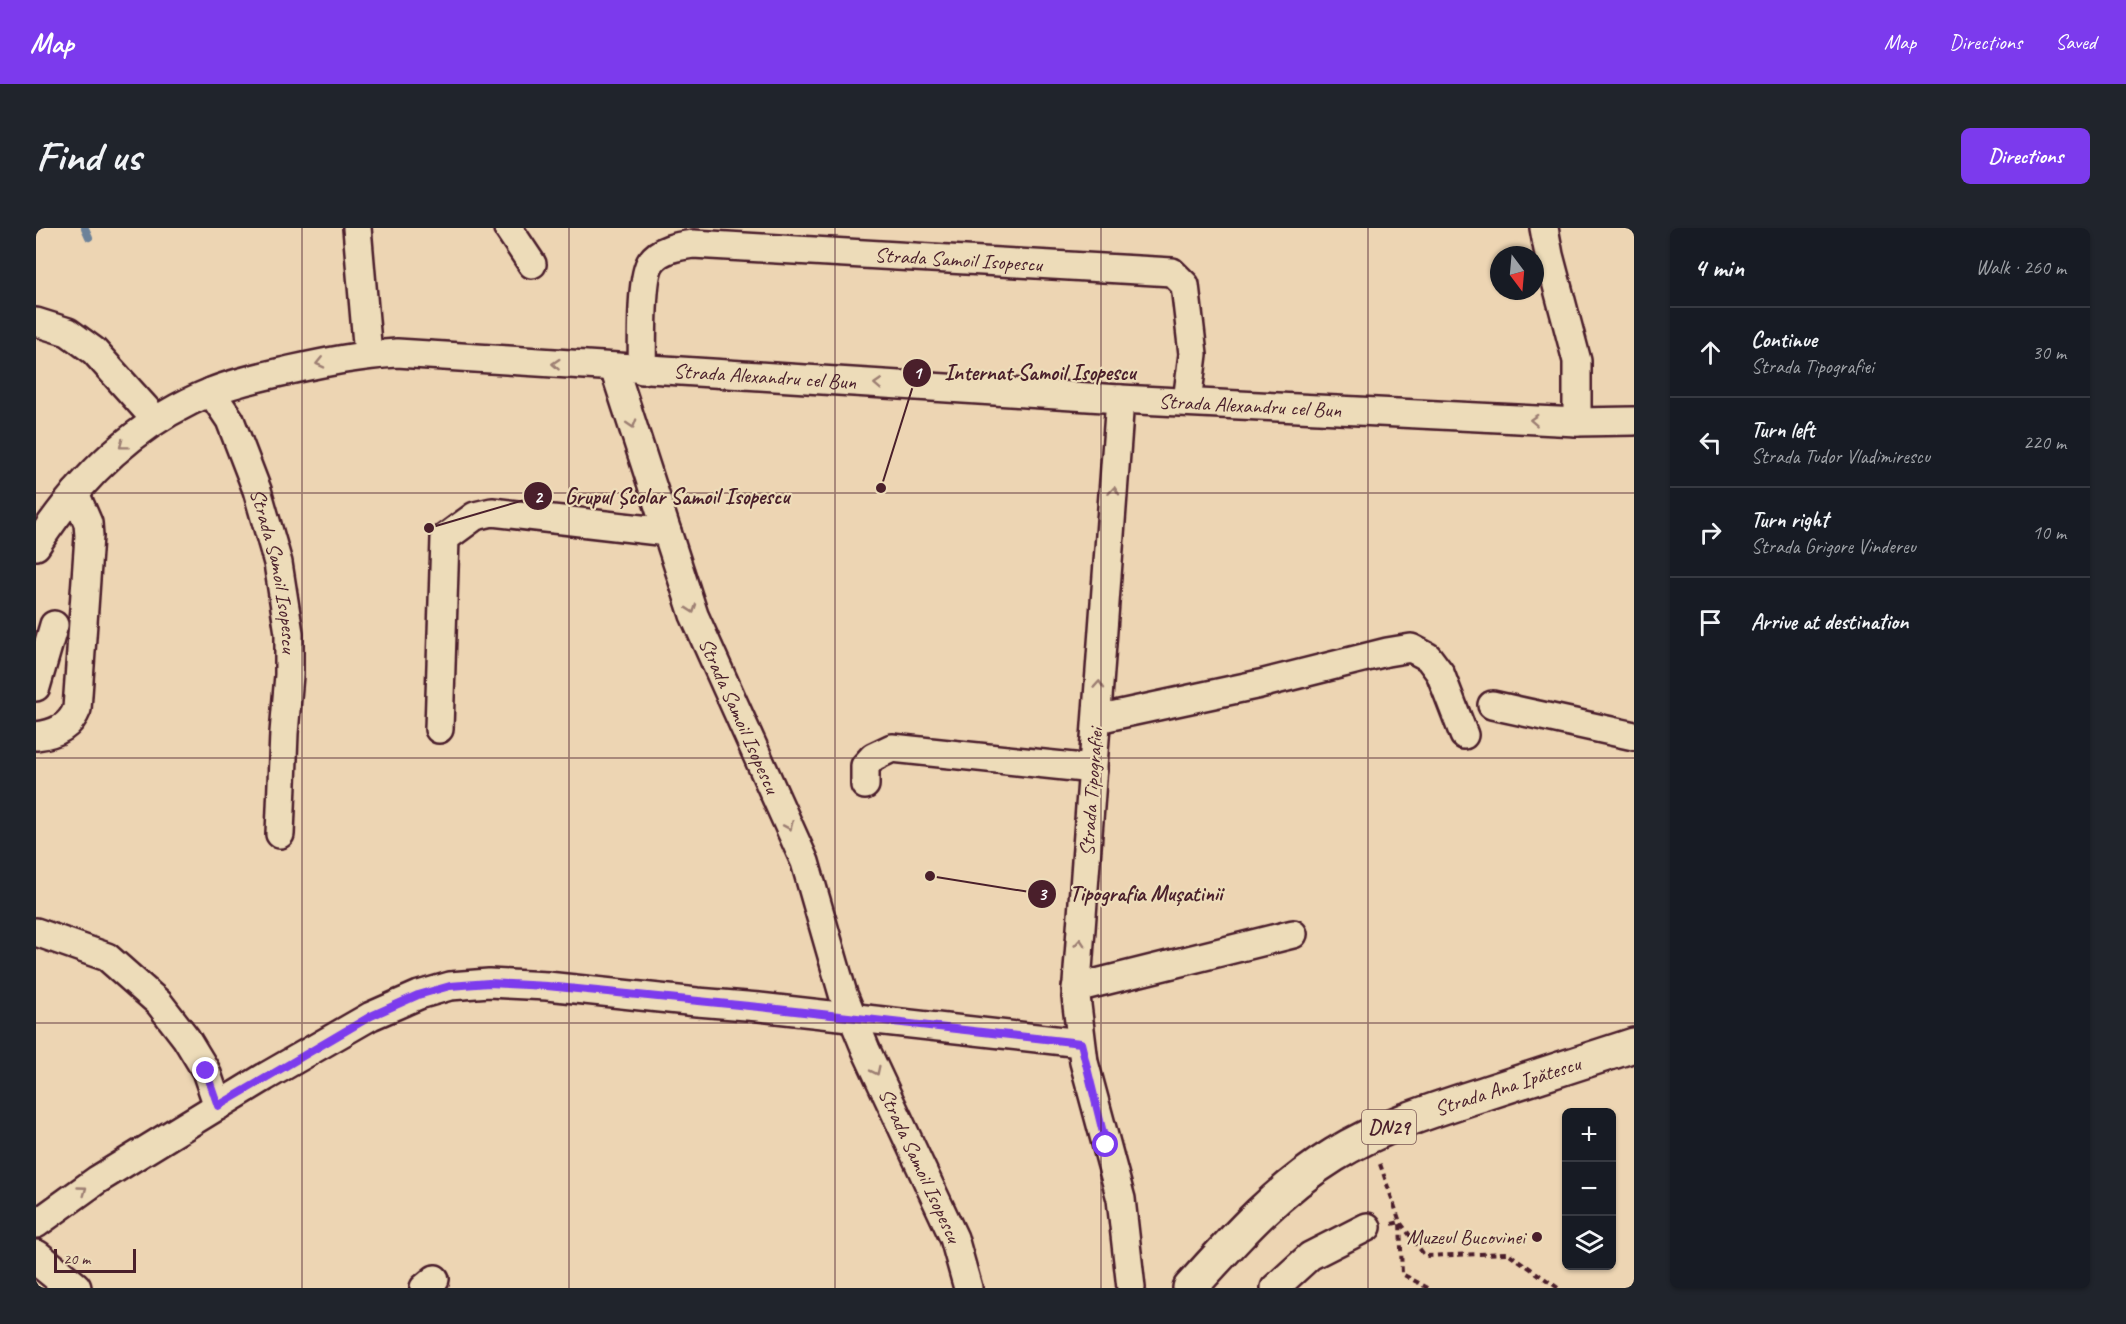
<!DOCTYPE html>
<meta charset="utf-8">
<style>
:root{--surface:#171b24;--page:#20242c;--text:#f1f3f6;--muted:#9ea1a6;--line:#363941;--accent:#7c3aed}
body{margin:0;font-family:Caveat,sans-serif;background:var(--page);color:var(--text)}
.controls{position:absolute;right:18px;bottom:18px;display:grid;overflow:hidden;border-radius:9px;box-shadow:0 2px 4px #0004}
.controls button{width:54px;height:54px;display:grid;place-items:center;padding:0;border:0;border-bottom:2px solid var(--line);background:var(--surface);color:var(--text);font:30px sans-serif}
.compass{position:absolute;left:1454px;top:18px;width:54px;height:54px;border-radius:50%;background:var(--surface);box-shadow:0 2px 4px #0004;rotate:164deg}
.scale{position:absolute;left:18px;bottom:15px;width:82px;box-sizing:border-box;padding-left:6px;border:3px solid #4a1f2b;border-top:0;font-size:16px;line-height:21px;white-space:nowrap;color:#4a1f2b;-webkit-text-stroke:4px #eddcb9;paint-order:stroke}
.stop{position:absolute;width:18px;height:18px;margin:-14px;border:4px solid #7c3aed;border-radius:50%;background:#fff}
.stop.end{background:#7c3aed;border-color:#fff;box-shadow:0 2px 6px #0008}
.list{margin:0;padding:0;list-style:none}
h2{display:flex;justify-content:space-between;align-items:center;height:78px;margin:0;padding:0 24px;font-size:26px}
h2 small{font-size:20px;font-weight:400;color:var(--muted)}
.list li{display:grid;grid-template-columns:39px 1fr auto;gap:18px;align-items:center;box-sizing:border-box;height:90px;padding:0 24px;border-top:2px solid var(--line)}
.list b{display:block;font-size:22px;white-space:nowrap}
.list p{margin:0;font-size:20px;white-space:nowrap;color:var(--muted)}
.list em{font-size:20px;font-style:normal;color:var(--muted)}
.icon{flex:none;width:33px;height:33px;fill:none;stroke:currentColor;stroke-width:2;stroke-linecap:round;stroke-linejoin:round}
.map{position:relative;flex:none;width:1598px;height:1060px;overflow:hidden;border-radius:9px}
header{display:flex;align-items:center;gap:36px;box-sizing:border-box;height:84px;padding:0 30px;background:var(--accent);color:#fff}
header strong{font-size:28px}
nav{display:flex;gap:33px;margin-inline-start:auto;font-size:21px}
.intro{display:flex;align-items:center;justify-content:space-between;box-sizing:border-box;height:144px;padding:0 36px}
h1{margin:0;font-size:42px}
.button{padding:15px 27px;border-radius:9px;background:var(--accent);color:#fff;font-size:21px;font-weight:700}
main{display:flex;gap:36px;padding:0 36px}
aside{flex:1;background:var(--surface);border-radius:9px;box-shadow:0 2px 4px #0004}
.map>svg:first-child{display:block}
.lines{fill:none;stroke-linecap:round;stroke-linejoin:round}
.stream{stroke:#6c8299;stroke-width:8}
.minor-casing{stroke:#4a1f2b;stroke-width:32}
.major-casing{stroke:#4a1f2b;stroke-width:38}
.path{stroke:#4a1f2b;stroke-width:4;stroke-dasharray:6 4.5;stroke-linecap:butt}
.minor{stroke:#eddcb9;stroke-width:27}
.major{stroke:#eddcb9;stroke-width:33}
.oneway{stroke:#9c7e72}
.route{stroke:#7c3aed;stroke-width:8}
.grid{fill:none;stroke:#4a1f2b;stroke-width:1.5;stroke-opacity:0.55}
.poi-dot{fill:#4a1f2b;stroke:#eddcb9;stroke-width:2}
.labels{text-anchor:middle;stroke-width:4.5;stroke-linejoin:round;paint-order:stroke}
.shield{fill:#eddcb9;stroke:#7b5856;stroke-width:1.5}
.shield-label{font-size:20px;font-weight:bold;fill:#4a1f2b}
.street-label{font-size:21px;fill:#4a1f2b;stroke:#eddcb9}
.poi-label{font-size:21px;fill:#4a1f2b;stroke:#eddcb9;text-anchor:end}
.leader{fill:none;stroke:#4a1f2b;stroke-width:2}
.callout-dot{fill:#4a1f2b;stroke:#eddcb9;stroke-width:2}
.mark-label{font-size:18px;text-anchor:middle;font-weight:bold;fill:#fff}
.callout-label{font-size:22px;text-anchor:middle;font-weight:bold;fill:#4a1f2b;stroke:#eddcb9;stroke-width:4.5;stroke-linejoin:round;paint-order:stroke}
</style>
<header>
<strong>Map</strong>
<nav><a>Map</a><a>Directions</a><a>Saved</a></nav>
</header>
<div class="intro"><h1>Find us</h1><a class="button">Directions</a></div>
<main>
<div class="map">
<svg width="1598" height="1060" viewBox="0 0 1598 1060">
<rect width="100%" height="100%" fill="#edd5b3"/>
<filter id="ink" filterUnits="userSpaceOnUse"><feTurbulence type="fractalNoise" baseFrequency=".0167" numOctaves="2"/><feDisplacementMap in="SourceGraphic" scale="12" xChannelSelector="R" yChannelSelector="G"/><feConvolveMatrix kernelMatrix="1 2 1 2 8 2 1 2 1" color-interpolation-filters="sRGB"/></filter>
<g filter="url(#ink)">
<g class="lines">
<path class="stream" d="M 49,0 L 53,9"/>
<defs>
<g id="minor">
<path d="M 321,0 L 332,127"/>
<path d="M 472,0 L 496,36"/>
<path d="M 1508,0 L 1513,27 L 1541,133 L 1541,194"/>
<path d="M 0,94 L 32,104 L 58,123 L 120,192"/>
<path id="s1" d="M 578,140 L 658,387 L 769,634 L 807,766 L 830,822 L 918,1010 L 932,1060"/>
<path id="s2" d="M 606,142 C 607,120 604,50 615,34 C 624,21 642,18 657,16 L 1136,44 L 1149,57 L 1157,126 L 1151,174"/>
<path id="s3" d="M 175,164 L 194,192 L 221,262 L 242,335 L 253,405 L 253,447 L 248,505 L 244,606"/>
<path d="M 1084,171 L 1040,769 L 1048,834 L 1085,971 L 1095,1060"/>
<path id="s4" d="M 0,318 C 43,251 100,194 175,164 C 199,154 228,148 254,142 C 290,134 324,127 361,125 L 1084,171 L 1541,194 L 1598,193"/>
<path d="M 0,459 L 18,397"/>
<path d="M 1456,477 L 1598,508"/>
<path d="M 1061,491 L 1224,456 L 1351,424 L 1375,420 L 1392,429 L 1404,445 L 1428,507"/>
<path d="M 403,501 L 409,310 L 439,288 L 456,284 L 631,304"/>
<path d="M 0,508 C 19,506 34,499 41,481 L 53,308 L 52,295 L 39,265"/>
<path d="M 829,557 L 829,538 L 837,529 L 856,520 L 1057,541"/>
<path d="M 0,704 L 71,729 L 123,775 L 150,810 L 170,843 L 182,878"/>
<path d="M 1040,760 L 1257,706"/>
<path d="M 0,996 L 61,952 L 229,849 L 335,788 L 383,767 L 414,758 L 453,755 L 511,758 L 661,774 L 723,779 L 1045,815"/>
<path d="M 388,1060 L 399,1051"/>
<path d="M 1239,1060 L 1274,1028 L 1331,999"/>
</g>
<g id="major">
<path d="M 0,1029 L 38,1060"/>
<path id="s5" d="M 1154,1060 C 1198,1011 1241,962 1298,927 C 1345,898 1397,882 1450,865 C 1499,849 1549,833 1598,817"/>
</g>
</defs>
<use href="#minor" class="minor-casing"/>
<use href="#major" class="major-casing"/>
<path class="path" d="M 1344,936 L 1364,994 L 1389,1028 L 1472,1025 L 1522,1060
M 1356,996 L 1364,994 L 1366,1046 L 1392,1060"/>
<use href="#minor" class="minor"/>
<use href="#major" class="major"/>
</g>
<defs><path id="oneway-chevron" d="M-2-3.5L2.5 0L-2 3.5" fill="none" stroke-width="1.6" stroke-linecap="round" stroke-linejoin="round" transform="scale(1.5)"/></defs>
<g class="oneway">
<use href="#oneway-chevron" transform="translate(284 135) rotate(167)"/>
<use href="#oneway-chevron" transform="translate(520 136) rotate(-176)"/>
<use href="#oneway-chevron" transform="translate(842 156) rotate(-177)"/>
<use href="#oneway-chevron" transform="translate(1498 192) rotate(-177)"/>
<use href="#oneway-chevron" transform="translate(596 196) rotate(73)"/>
<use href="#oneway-chevron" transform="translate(87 217) rotate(143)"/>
<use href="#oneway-chevron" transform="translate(1078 263) rotate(-86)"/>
<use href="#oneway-chevron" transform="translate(656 381) rotate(71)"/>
<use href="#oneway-chevron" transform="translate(1063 457) rotate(-86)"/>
<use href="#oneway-chevron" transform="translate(753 598) rotate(66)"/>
<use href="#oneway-chevron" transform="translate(1044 715) rotate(-86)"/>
<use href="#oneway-chevron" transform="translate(840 843) rotate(64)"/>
<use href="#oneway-chevron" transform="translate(47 962) rotate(-36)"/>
</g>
</g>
<g class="lines" filter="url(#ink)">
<path class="route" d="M 170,843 L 182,878 L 335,788 L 382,767 L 414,758 L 453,755 L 511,758 L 723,779 L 1045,815 L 1070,917"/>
</g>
<path class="grid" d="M 266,0 L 266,1060M 533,0 L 533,1060M 799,0 L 799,1060M 1065,0 L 1065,1060M 1332,0 L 1332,1060M 0,265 L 1598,265M 0,530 L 1598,530M 0,795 L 1598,795"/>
<circle class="poi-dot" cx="1501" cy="1009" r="6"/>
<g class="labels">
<rect class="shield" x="1326" y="882" width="54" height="34" rx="4.5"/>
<g class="shield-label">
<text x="1353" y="906">DN29</text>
</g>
<g class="street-label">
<text dy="7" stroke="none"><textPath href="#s2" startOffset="422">Strada Samoil Isopescu</textPath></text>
<text dy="7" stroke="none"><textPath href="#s4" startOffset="796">Strada Alexandru cel Bun</textPath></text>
<text dy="7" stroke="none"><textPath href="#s4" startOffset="1282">Strada Alexandru cel Bun</textPath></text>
<text dy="7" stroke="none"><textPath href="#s3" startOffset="192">Strada Samoil Isopescu</textPath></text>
<text dy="7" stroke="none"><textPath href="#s1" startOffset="370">Strada Samoil Isopescu</textPath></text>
<text transform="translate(1055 564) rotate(-86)" y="7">Strada Tipografiei</text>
<text dy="7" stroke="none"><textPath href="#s5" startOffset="384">Strada Ana Ipătescu</textPath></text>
<text dy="7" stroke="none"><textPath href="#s1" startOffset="856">Strada Samoil Isopescu</textPath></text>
</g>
<g class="poi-label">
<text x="1489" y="1016">Muzeul Bucovinei</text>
</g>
</g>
<path class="leader" d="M845 260L881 145M393 300L502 268M894 648L1006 666"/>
<g class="callout-dot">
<circle cx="845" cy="260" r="6"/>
<circle cx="393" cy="300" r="6"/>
<circle cx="894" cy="648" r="6"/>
<circle cx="881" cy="145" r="15"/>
<circle cx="502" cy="268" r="15"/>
<circle cx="1006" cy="666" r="15"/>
</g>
<g class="mark-label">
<text x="881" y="151">1</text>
<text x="502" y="275">2</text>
<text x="1006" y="672">3</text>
</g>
<g class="callout-label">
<text x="1004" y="152">Internat Samoil Isopescu</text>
<text x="641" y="276">Grupul Școlar Samoil Isopescu</text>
<text x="1110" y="673">Tipografia Mușatinii</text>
</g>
</svg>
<div class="controls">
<button>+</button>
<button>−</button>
<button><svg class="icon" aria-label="layers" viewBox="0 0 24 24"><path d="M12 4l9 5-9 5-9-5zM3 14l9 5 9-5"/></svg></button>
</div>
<svg class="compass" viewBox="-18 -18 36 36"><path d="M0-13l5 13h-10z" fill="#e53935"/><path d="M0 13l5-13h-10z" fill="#9ea1a6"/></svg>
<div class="scale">20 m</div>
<div class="stop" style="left:1070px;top:917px"></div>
<div class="stop end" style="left:170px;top:843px"></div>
</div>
<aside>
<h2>4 min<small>Walk · 260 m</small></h2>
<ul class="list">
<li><svg class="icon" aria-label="ahead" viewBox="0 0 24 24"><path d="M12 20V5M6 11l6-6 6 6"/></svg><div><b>Continue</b><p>Strada Tipografiei</p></div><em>30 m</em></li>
<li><svg class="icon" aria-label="left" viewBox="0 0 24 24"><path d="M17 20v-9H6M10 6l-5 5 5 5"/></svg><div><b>Turn left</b><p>Strada Tudor Vladimirescu</p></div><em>220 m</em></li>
<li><svg class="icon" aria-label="right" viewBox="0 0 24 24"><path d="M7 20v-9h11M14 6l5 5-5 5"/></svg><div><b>Turn right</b><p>Strada Grigore Vindereu</p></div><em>10 m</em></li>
<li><svg class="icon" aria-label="arrive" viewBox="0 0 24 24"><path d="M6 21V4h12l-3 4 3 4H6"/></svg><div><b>Arrive at destination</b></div></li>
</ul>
</aside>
</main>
